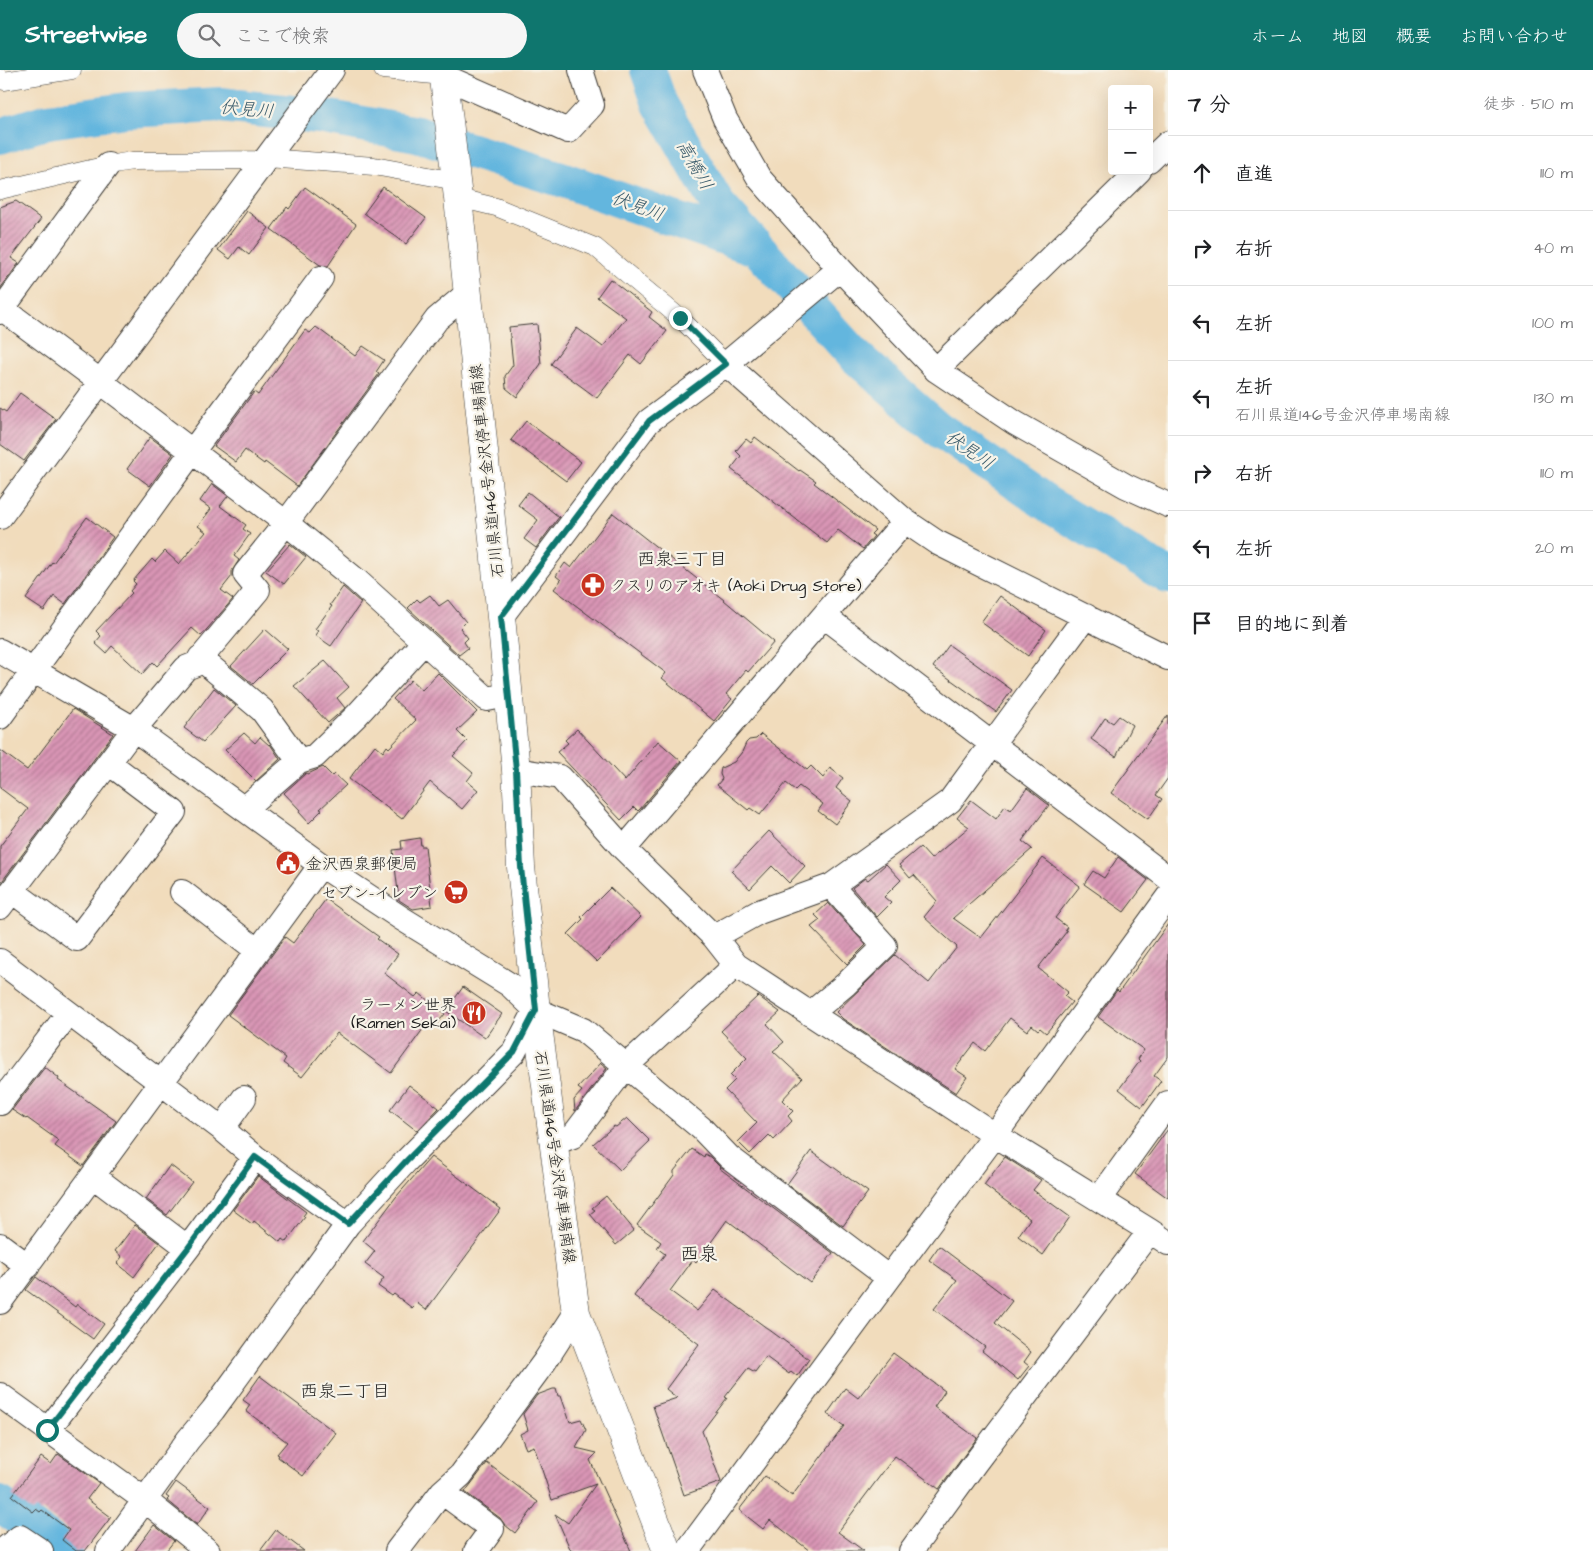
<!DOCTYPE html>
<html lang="ja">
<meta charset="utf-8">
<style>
:root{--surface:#fff;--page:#f6f6f6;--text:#202124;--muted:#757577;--line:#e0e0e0;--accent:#0f766e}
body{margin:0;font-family:"Architects Daughter","Klee One",sans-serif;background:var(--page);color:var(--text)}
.controls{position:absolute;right:15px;top:15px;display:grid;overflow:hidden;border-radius:5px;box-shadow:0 5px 20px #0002}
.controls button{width:45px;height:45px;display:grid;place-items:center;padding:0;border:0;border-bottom:1px solid var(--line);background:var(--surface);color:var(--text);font:25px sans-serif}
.stop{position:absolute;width:15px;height:15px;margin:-11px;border:4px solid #0f766e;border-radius:50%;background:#fff}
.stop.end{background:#0f766e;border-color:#fff;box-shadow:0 1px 5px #0008}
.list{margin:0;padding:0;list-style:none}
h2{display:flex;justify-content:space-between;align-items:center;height:65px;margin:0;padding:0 20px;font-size:21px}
h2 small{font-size:16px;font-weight:400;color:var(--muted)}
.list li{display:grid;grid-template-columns:32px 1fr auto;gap:15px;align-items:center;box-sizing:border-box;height:75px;padding:0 20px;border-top:1px solid var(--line)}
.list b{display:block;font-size:19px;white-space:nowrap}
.list p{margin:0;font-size:16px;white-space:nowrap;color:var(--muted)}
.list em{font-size:16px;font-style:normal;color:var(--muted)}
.icon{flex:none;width:28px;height:28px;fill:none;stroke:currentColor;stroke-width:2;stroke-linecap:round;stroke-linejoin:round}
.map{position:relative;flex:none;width:1168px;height:1481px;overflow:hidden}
header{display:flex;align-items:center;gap:30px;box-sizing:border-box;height:70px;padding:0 25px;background:var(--accent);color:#fff}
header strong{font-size:24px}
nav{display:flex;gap:28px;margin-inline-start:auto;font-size:18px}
.search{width:350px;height:45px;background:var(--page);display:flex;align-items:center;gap:12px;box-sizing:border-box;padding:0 18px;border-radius:28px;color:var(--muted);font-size:19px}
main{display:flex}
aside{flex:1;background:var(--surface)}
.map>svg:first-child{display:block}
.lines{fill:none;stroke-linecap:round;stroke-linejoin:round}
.river{stroke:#63b6de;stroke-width:36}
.building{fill:url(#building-hatch)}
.pedestrian-casing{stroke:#3c3934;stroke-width:19}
.minor-casing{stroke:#3c3934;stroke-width:26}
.secondary-casing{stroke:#3c3934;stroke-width:29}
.pedestrian{stroke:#fff;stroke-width:18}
.minor{stroke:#fff;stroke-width:24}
.secondary{stroke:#fff;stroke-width:28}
.route{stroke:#0f766e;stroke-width:6}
.labels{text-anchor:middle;stroke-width:4.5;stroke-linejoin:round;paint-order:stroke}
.street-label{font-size:16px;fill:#1c1c1c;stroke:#f7f3e8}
.poi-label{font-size:16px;fill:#1c1c1c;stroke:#f7f3e8;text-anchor:start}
.water-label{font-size:18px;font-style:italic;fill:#385a6a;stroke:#f7f3e8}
.neighbourhood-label{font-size:18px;fill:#1c1c1c;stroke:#f7f3e8}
.quarter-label{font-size:19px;fill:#1c1c1c;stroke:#f7f3e8}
</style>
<header>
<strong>Streetwise</strong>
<div class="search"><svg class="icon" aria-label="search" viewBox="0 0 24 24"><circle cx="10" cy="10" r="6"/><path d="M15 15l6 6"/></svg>ここで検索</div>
<nav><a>ホーム</a><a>地図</a><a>概要</a><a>お問い合わせ</a></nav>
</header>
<main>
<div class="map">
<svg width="1168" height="1481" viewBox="0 0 1168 1481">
<defs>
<pattern id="building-hatch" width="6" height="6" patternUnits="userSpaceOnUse" patternTransform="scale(1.25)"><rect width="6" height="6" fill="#d995b5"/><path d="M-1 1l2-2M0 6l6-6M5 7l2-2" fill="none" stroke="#af7992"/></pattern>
</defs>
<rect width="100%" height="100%" fill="#f7f3e8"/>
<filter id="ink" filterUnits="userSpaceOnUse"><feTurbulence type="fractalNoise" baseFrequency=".02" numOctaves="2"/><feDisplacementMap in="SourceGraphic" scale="10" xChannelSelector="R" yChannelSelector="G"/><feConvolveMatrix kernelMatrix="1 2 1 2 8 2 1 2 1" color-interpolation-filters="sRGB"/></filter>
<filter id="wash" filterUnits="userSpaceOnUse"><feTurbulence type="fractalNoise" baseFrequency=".0096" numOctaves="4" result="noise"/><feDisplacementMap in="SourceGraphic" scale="20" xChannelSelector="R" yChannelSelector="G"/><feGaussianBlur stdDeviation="1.12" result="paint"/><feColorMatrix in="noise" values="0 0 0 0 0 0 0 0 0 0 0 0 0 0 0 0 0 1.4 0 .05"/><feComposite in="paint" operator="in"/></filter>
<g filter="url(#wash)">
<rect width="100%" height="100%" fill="#f1dcbc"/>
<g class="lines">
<path class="river" d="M 648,0 L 660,34 L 718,135 L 854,285 L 937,358 L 1049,435 L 1168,506
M 0,66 L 48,51 L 126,40 L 221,35 L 319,46 L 417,64 L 564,110 L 758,179
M 0,1434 L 65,1481"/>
</g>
<g id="blocks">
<path class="building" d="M 305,117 L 356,154 L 328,196 L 320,195 L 271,159 L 287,137 L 289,139 Z
M 383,117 L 426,148 L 406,174 L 364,143 Z
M 16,131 L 41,149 L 11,188 L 19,193 L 0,219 L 0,137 Z
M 247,141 L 269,158 L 249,185 L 239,177 L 230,189 L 218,180 Z
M 610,209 L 652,242 L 649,247 L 667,261 L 641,294 L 630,285 L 597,328 L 551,294 L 577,258 L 603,277 L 626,248 L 597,227 Z
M 537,254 L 541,294 L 517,327 L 506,318 L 505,306 L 513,295 L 509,257 Z
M 316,257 L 355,286 L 363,276 L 384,290 L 376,302 L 379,304 L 297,416 L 265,392 L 264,394 L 245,380 L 236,392 L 214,376 L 254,322 L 258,325 L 305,260 L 310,263 Z
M 20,323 L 56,349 L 24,391 L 0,374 L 0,338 L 6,342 Z
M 526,351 L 581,392 L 566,411 L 511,370 Z
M 150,367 L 173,384 L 150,416 L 127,399 Z
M 755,367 L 799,401 L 800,400 L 816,411 L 814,413 L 875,460 L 871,464 L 874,466 L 863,479 L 838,460 L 827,473 L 731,399 L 741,386 L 736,381 L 746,369 L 751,373 Z
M 212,414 L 228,426 L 220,436 L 246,455 L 243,459 L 250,464 L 234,486 L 239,490 L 232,501 L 232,506 L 221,520 L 233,529 L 201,566 L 192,558 L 157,596 L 153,592 L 142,604 L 112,576 L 106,583 L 95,573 L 101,566 L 96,561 L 132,523 L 130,521 L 136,514 L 133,511 L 152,489 L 155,492 L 165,481 L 179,494 L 206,462 L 198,456 L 211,439 L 200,431 Z
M 528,422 L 559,447 L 536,478 L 524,469 L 538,450 L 518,435 Z
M 613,443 L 724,530 L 774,572 L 748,602 L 746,600 L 726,624 L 732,629 L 714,651 L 662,608 L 666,603 L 554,519 L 561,510 L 556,506 L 565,493 L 571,498 Z
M 87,447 L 113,467 L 65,534 L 54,526 L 44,541 L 26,529 L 52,492 L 53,493 Z
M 290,474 L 306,487 L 284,514 L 266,501 Z
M 343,517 L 361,533 L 331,576 L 315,565 L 318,561 L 315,559 L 332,536 L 330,535 Z
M 430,525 L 439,536 L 448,530 L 466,552 L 460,558 L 468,568 L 464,572 L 468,578 L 459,585 L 408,538 L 417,529 L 420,532 Z
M 1000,526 L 1046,560 L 1028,586 L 981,552 Z
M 265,559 L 288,579 L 253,614 L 231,596 Z
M 949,575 L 1012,620 L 996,642 L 933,597 Z
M 325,591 L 349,617 L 337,628 L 345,638 L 328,653 L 294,616 Z
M 438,603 L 477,642 L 457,661 L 467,671 L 453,686 L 473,703 L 467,711 L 478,720 L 462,739 L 430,712 L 402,749 L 349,709 L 375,675 L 383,682 L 387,676 L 389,678 L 416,650 L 393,629 L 411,610 L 422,620 Z
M 214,618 L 236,636 L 203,672 L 184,658 Z
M 73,639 L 113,664 L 0,814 L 0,776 L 28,739 L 0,718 L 0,680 L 27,700 Z
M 1168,645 L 1168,708 L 1156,725 L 1162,729 L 1148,749 L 1111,723 Z
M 1119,646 L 1132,655 L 1116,687 L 1091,669 L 1105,648 L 1113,653 Z
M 577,659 L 625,711 L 658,671 L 681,691 L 640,739 L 638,741 L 634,737 L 621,750 L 557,682 L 568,673 L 565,670 Z
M 244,663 L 255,673 L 260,667 L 269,675 L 270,674 L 280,689 L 256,711 L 225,680 Z
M 761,664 L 807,700 L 811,696 L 823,708 L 830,698 L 843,708 L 836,718 L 852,731 L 835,754 L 818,741 L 823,734 L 799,716 L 795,720 L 786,713 L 760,745 L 750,738 L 748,740 L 717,715 L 722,709 L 720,704 L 721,698 L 734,692 L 742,682 L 746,673 L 749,670 L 756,669 Z
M 323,697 L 332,706 L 334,704 L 346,715 L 320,739 L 322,740 L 309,753 L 299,742 L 300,740 L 284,723 L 306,703 L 308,704 Z
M 1027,718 L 1049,735 L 1022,771 L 1032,779 L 953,848 L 981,868 L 1043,788 L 1080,816 L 1055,848 L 1067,857 L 1065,860 L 1067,861 L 1038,898 L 1068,922 L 1064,926 L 1072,932 L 1046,963 L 1040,958 L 1038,960 L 1032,955 L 1027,961 L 1010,948 L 985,981 L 975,973 L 955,999 L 967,1007 L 956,1023 L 843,949 L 836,942 L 895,885 L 929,913 L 957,877 L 924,847 L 937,831 L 914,805 L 910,808 L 899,795 L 920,777 L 931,789 L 969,757 L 957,748 L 971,730 L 996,749 L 1005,736 L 1011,740 Z
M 769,761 L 805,796 L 789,813 L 772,796 L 750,819 L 731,801 Z
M 420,768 L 421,776 L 425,776 L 432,836 L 413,839 L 399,830 L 393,780 L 402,779 L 401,771 Z
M 1118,787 L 1148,810 L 1124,842 L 1084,814 L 1093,801 L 1104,808 Z
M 886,794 L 901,810 L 884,827 L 891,833 L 877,847 L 852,818 L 865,808 L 868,810 Z
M 610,818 L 641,847 L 597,892 L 568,864 L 583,849 L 581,847 Z
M 326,829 L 379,867 L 377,869 L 398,884 L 384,903 L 415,927 L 419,923 L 445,944 L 435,956 L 429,951 L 391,1003 L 337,963 L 302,1007 L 283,993 L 286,988 L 228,945 L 285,867 L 293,873 Z
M 828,833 L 866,875 L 847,894 L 811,857 L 820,850 L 815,845 Z
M 1168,854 L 1168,987 L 1154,1006 L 1161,1011 L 1142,1037 L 1119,1019 L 1140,991 L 1138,989 L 1144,980 L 1098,947 L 1117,920 L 1119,922 Z
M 463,917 L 502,944 L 485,968 L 446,941 Z
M 758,926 L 780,942 L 767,954 L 784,972 L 773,981 L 802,1008 L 782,1030 L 793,1041 L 788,1046 L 792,1051 L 774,1070 L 769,1065 L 750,1084 L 738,1072 L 757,1053 L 725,1020 L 735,1010 L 730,1005 L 747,988 L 721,961 Z
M 601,993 L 607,998 L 575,1041 L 574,1030 L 582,1021 L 578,1018 Z
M 45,997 L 59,1008 L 58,1010 L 116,1051 L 83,1096 L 55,1076 L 59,1071 L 27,1048 L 26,1049 L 12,1040 Z
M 409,1015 L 439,1038 L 417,1061 L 390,1040 Z
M 627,1048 L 650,1071 L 620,1100 L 593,1074 L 614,1056 L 616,1057 Z
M 1168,1059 L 1168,1128 L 1135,1104 Z
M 692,1079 L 704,1087 L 705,1084 L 710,1087 L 720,1097 L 719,1098 L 833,1183 L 810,1213 L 727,1150 L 696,1193 L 693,1190 L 670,1221 L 697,1241 L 715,1220 L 809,1289 L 797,1306 L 791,1301 L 789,1304 L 766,1287 L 755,1302 L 748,1298 L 725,1327 L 727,1328 L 702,1361 L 721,1412 L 684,1425 L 653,1336 L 677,1328 L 666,1319 L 699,1274 L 634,1226 L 665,1184 L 657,1178 L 661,1172 L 637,1155 L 674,1105 L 674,1101 Z
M 811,1081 L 868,1122 L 843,1156 L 787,1114 Z
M 431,1087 L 501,1139 L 426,1240 L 417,1233 L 412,1238 L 394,1224 L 392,1226 L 378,1216 L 384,1208 L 365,1194 L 375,1181 L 363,1171 L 396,1127 Z
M 1005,1087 L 1041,1110 L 1033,1120 L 1070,1147 L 1043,1185 L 1018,1166 L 1030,1149 L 984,1115 Z
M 170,1095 L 192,1112 L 167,1145 L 146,1129 Z
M 258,1106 L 306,1142 L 303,1146 L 305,1147 L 286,1172 L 282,1169 L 280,1172 L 254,1151 L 252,1154 L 233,1140 Z
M 606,1126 L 634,1160 L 616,1175 L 590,1144 L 595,1140 L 592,1138 Z
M 135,1155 L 159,1173 L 134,1207 L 117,1193 L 122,1187 L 115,1181 Z
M 939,1176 L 1012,1231 L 995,1253 L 1031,1282 L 1024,1292 L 1029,1296 L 1018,1310 L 982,1281 L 985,1277 L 934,1239 L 957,1210 L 929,1190 Z
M 36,1207 L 75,1237 L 77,1234 L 104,1254 L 93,1269 L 26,1220 Z
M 893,1283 L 945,1321 L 934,1337 L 977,1368 L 939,1419 L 895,1386 L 838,1462 L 864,1481 L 810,1481 L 770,1450 L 763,1459 L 739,1440 L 765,1406 L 792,1426 L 844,1356 L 827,1344 L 832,1337 L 845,1318 L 858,1328 Z
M 260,1306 L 336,1363 L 303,1406 L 278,1387 L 279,1385 L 277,1384 L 287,1372 L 246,1341 L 250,1335 L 243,1330 Z
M 553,1319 L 556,1319 L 558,1326 L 561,1326 L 570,1352 L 581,1349 L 586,1360 L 576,1378 L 597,1383 L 590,1390 L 631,1481 L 571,1481 L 555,1444 L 568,1453 L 596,1414 L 552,1430 L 534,1376 L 526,1379 L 520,1364 L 528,1360 L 523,1344 L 537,1325 Z
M 58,1384 L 99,1413 L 87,1429 L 111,1447 L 85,1481 L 76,1481 L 62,1470 L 69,1460 L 42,1440 L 40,1442 L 36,1439 L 33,1442 L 12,1426 L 41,1387 L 51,1394 Z
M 487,1393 L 538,1432 L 515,1463 L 505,1455 L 500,1448 L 465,1422 Z
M 176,1412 L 210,1437 L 197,1455 L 167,1430 L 169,1428 L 166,1426 Z
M 154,1455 L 174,1471 L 166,1481 L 135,1481 Z
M 276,1460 L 304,1481 L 260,1481 Z"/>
</g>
</g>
<g filter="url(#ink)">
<use href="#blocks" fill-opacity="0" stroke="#3c3934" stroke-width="1"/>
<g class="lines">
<defs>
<path id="pedestrian" d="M 383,0 L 443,6
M 0,8 L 4,11 L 72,0
M 0,120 L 108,95 L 132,91 L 261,90 L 267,88 L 374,96 L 456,111
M 458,128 L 496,137 L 595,177 L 680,248 L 726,294"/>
<path id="minor" d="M 705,0 L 725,49 L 759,108 L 841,200 L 830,207 L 726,294 L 905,451 L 936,472 L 1168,588
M 443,6 L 568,61 L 592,35 L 581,0
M 1149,91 L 1168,73
M 841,200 L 936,300 L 1139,101
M 0,237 L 101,312 L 286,453 L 356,510 L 487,629 L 508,625
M 0,242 L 108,95
M 936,300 L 1015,353 L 1126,416 L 1168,435
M 0,447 L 332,0
M 824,546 L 1168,808
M 501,547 L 649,351 L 726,294
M 0,581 L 134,659 L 321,795 L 401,848 L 510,915 L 536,940 L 583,960 L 701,1058 L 729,1087 L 889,1208
M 200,588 L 262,640 L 299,691
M 0,647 L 192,382 L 321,208
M 516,700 L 560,707 L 624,779 L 714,867 L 736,895 L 995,1065 L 1150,1161
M 244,739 L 299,691 L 315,686 L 356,646 L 424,572
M 624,779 L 905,451
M 12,821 L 77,869 L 174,742 L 109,693
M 182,822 L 258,881
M 0,837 L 134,659 L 186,598 L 196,594 L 258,520 L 245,504 L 286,453 L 437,249 L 468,223
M 714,867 L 759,842 L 831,816 L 950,731 L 1086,546
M 0,891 L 222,1059 L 255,1087 L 348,1154
M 810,944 L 846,914 L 885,876 L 831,816
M 0,1033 L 68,944
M 222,1059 L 244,1028
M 554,1073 L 573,1066 L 626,996 L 736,895
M 93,1106 L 188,1178
M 1099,1129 L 1168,1033
M 0,1175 L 28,1196
M 0,1232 L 321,795
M 0,1325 L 145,1430 L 208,1481
M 47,1361 L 188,1178 L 255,1087
M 442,1422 L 492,1459 L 476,1481
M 2,1481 L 20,1467 L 41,1481
M 108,1481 L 188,1370 L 213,1340 L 348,1154 L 406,1091 L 514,982 L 536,940
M 397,1481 L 442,1422 L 461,1405 L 545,1291 L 576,1243
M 687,1481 L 995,1065 L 1168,827
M 911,1481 L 975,1393 L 1150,1161 L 1168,1173"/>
<path id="secondary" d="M 443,0 L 458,128 L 501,547 L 516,700 L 521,797 L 536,940 L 576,1243 L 667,1481"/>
</defs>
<use href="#pedestrian" class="pedestrian-casing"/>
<use href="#minor" class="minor-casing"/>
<use href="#secondary" class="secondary-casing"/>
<use href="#pedestrian" class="pedestrian"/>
<use href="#minor" class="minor"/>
<use href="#secondary" class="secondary"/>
</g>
</g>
<g class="lines" filter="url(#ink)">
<path class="route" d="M 47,1360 L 188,1178 L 255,1087 L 348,1154 L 406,1091 L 514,982 L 536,940 L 521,797 L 516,700 L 501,547 L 649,351 L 726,294 L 680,248"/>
</g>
<defs>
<symbol id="pharmacy-disc" viewBox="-11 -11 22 22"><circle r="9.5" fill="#c8321e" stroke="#f7f3e8"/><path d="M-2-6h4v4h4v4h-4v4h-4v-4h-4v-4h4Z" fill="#fff"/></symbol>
<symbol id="civic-disc" viewBox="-11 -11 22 22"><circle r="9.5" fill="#c8321e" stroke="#f7f3e8"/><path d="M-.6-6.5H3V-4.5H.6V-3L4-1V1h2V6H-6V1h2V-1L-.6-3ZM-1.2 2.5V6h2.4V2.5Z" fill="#fff"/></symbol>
<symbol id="supermarket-disc" viewBox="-11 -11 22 22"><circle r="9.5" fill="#c8321e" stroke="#f7f3e8"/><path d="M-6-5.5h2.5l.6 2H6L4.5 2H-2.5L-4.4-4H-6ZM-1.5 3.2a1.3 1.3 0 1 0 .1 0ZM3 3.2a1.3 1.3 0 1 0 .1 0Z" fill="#fff"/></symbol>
<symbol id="restaurant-disc" viewBox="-11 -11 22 22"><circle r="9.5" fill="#c8321e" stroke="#f7f3e8"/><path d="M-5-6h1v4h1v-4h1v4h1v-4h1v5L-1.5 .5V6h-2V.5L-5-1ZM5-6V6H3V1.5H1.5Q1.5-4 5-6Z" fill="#fff"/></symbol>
</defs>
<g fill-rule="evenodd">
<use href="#pharmacy-disc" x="579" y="501" width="28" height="28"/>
<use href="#civic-disc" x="274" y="779" width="28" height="28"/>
<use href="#supermarket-disc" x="442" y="808" width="28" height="28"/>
<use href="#restaurant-disc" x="460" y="929" width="28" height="28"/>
</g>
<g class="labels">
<g class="street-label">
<text transform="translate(486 401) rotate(-96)" y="6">石川県道146号金沢停車場南線</text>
<text transform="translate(556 1087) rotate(82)" y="6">石川県道146号金沢停車場南線</text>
</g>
<g class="poi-label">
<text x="610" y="521">クスリのアオキ (Aoki Drug Store)</text>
<text x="306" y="799">金沢西泉郵便局</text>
<text x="438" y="828" text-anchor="end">セブン-イレブン</text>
<text x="456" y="940" text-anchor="end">ラーメン世界<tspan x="456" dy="18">(Ramen Sekai)</tspan></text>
</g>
<g class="water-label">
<text transform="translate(247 39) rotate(5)" y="6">伏見川</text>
<text transform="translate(695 95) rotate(60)" y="6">高橋川</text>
<text transform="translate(638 136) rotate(20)" y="6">伏見川</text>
<text transform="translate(970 380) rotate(34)" y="6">伏見川</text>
</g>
<g class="neighbourhood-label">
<text x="682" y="495">西泉三丁目</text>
<text x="345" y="1327">西泉二丁目</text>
</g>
<g class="quarter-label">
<text x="699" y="1190">西泉</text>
</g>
</g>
</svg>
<div class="controls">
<button>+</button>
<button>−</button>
</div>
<div class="stop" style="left:47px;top:1360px"></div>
<div class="stop end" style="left:680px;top:248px"></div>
</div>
<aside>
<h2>7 分<small>徒歩 · 510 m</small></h2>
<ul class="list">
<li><svg class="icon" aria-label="ahead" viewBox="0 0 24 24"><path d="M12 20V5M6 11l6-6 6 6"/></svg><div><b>直進</b></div><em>110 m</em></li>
<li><svg class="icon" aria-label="right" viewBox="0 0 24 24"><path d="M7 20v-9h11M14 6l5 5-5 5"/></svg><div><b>右折</b></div><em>40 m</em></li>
<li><svg class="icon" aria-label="left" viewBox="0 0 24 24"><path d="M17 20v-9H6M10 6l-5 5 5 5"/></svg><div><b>左折</b></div><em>100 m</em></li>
<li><svg class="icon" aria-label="left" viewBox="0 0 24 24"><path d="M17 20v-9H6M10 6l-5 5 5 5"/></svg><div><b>左折</b><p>石川県道146号金沢停車場南線</p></div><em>130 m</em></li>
<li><svg class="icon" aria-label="right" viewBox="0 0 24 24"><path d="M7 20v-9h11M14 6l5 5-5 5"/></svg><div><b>右折</b></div><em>110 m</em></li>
<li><svg class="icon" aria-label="left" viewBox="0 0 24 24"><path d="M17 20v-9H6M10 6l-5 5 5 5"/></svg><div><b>左折</b></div><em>20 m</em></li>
<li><svg class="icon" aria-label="arrive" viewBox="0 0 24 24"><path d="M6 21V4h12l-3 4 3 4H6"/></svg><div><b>目的地に到着</b></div></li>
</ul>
</aside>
</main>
